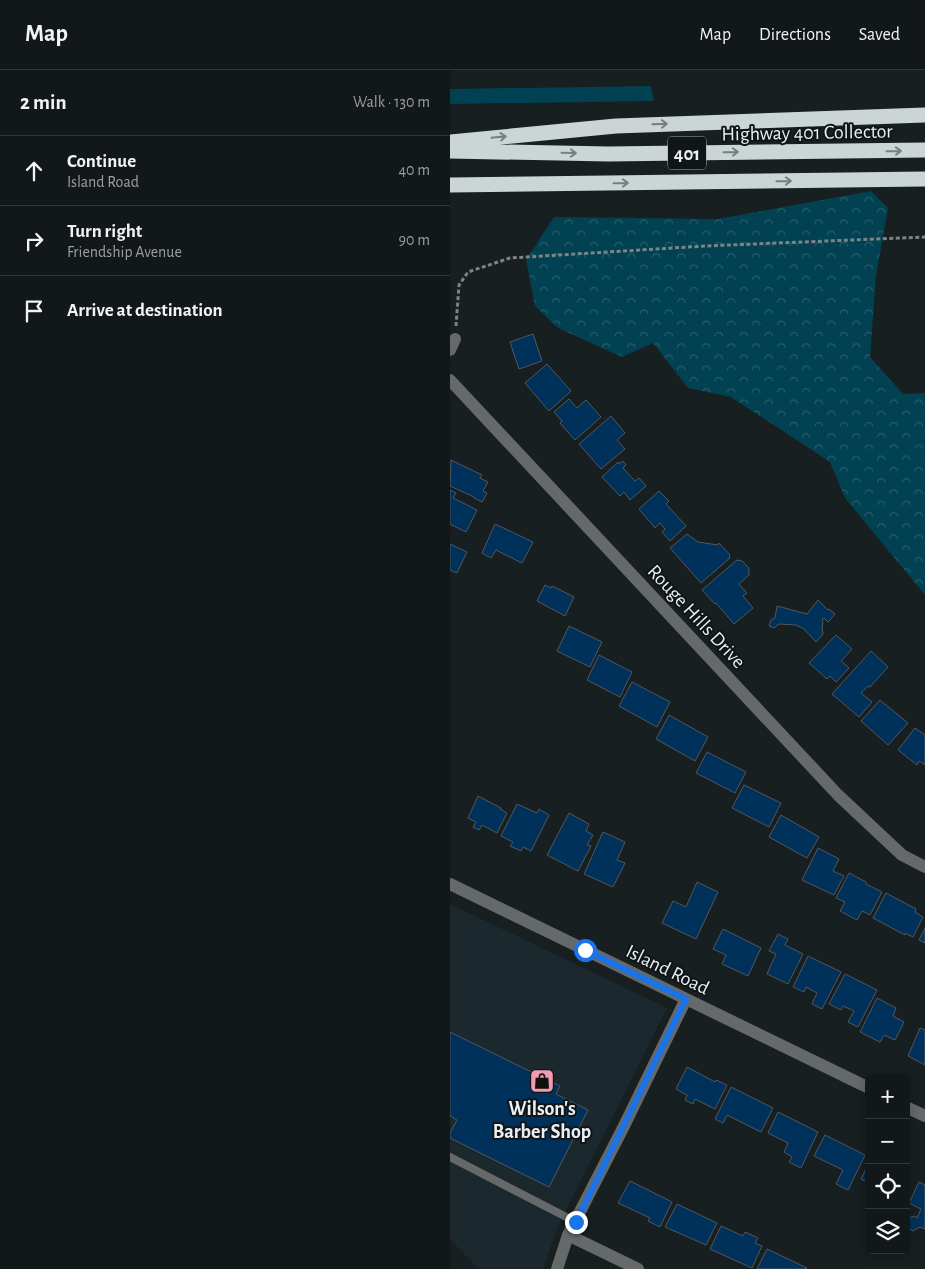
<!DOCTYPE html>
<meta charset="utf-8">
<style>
:root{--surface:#121719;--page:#1f2426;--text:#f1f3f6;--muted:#9c9fa2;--line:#313638}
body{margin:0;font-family:"Alegreya Sans",sans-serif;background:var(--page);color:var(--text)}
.controls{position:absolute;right:15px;bottom:15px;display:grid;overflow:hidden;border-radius:8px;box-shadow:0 2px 12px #0003}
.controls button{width:45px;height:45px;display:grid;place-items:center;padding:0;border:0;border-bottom:1px solid var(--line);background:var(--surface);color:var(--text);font:25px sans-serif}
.stop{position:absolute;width:15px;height:15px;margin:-11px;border:4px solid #1a73e8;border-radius:50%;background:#fff}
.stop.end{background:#1a73e8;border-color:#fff;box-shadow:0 1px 5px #0008}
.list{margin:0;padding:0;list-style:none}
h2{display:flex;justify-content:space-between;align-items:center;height:65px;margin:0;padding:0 20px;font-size:21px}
h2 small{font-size:16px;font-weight:400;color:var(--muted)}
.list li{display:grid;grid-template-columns:32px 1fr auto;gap:15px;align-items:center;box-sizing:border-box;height:70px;padding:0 20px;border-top:1px solid var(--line)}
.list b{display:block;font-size:19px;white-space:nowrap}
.list p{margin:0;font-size:16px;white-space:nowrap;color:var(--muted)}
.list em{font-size:16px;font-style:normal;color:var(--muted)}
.icon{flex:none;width:28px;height:28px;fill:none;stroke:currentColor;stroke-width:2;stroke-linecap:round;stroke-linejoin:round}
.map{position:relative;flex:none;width:475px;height:1199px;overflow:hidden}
header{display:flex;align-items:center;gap:30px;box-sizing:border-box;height:70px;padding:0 25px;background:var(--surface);border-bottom:1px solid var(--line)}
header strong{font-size:24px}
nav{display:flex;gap:28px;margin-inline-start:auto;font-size:18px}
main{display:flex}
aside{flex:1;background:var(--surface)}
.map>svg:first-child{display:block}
.built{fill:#1b292e}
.green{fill:#014152}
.forest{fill:url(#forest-crowns)}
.building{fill:#00315b;stroke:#52575c}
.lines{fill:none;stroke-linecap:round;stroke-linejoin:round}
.path{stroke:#7e8486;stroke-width:3;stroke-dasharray:4 2.5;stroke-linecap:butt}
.lane{stroke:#656969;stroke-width:8}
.street{stroke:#656969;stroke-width:12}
.highway{stroke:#cbd5d4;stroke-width:15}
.oneway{stroke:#767f7f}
.route{stroke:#1a73e8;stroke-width:6}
.labels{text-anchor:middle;stroke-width:4;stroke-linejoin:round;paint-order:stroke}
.shield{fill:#0f1518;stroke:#a9aeb0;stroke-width:1}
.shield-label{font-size:19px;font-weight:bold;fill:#ebeff1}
.street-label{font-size:20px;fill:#ebeff1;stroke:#0f1518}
.poi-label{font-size:20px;font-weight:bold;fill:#ebeff1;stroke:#0f1518}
</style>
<header>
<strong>Map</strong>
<nav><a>Map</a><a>Directions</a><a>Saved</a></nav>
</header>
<main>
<aside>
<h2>2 min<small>Walk · 130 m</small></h2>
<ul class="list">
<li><svg class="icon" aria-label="ahead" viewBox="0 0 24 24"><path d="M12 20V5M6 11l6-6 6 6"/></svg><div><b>Continue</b><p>Island Road</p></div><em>40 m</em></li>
<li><svg class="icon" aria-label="right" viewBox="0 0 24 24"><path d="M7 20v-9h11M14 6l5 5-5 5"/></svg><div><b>Turn right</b><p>Friendship Avenue</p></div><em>90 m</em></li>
<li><svg class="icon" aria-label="arrive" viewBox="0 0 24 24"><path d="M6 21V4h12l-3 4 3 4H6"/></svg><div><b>Arrive at destination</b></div></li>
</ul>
</aside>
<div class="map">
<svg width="475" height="1199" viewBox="0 0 475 1199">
<defs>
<pattern id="forest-crowns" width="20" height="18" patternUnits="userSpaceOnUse" patternTransform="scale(1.25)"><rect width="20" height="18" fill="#014152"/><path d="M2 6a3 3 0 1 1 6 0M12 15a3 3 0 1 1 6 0" fill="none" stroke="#265d6b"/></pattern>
</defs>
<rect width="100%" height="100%" fill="#181f21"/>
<path class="built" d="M 0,834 L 217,938 L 108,1156 L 93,1199 L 29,1199 L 0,1169 Z"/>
<path class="green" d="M 201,16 L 204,31 L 0,34 L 0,19 Z"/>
<path class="forest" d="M 421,121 L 438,138 L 426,206 L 420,287 L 453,324 L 475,323 L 475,525 L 395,428 L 380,392 L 281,327 L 238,318 L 203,273 L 172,287 L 108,258 L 85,236 L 76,190 L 104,147 L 268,149 Z"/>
<path class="building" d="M 83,264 L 92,291 L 69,299 L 60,272 Z
M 97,294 L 121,321 L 99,341 L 75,313 Z
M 119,329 L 127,338 L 136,330 L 151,347 L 125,370 L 110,353 L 112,351 L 104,342 Z
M 161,346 L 175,363 L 167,370 L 175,379 L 151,399 L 129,374 Z
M 1,390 L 32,405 L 30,408 L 38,412 L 33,421 L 37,423 L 32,432 L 24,428 L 24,427 L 0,416 Z
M 173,391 L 176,395 L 173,398 L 185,411 L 189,408 L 196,416 L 180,430 L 174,422 L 170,426 L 152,407 L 168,392 L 169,394 Z
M 0,420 L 6,423 L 3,428 L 27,440 L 16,462 L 0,454 Z
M 209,421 L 219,431 L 216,434 L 236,456 L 220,471 L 212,462 L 215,459 L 210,453 L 205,458 L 189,439 Z
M 45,454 L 83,472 L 72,493 L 46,480 L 41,488 L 32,483 Z
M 237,464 L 248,472 L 268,475 L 269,473 L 280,485 L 279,486 L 280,488 L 251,513 L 220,478 Z
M 0,474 L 17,482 L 7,503 L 0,500 Z
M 287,490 L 292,491 L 299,498 L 299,505 L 289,514 L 297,523 L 293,526 L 303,538 L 284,554 L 266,533 L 265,534 L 252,520 Z
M 95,515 L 101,518 L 102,516 L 124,527 L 115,546 L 87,531 Z
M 368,530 L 378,540 L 379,539 L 385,544 L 378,552 L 374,548 L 372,550 L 373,552 L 372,558 L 373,564 L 366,572 L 354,559 L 346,555 L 329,554 L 324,558 L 319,556 L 321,550 L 325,548 L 327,536 L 357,544 Z
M 119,556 L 152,572 L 140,597 L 107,581 Z
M 386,565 L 402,579 L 391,591 L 399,598 L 386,612 L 380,606 L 377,609 L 359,593 Z
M 421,581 L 438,597 L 420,617 L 418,616 L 411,623 L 422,632 L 409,647 L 382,624 Z
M 149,585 L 182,602 L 170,627 L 137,610 Z
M 182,612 L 220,632 L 207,657 L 169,636 Z
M 430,630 L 458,653 L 438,675 L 411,651 Z
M 219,645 L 258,667 L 245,691 L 206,669 Z
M 465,658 L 475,665 L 475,695 L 469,691 L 467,695 L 448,680 Z
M 257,682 L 296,702 L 285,723 L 246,703 Z
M 294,715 L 331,733 L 319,757 L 282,738 Z
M 28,726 L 51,738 L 50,739 L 57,743 L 47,763 L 32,755 L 29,760 L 23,757 L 26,752 L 18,748 Z
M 67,734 L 87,743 L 89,739 L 99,745 L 81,781 L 73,777 L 71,781 L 60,776 L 63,772 L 51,766 Z
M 119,743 L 139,754 L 136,761 L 143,765 L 137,775 L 141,776 L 128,801 L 97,785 Z
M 331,745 L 369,767 L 357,788 L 319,767 Z
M 153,762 L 175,772 L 167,790 L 175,793 L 163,817 L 134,804 Z
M 368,778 L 389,789 L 383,801 L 394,806 L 384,825 L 352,810 Z
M 399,803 L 416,812 L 416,814 L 432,822 L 420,845 L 412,841 L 407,850 L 390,841 L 395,832 L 386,828 Z
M 247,812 L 268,822 L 246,869 L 212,853 L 223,831 L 236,837 Z
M 436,823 L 466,839 L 465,842 L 473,847 L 463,867 L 455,863 L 455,865 L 423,848 Z
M 475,858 L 475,873 L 469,870 Z
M 273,859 L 311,878 L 298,906 L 272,894 L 276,885 L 263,879 Z
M 328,864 L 338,869 L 335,875 L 353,884 L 338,914 L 317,904 L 326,884 L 319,881 Z
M 358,886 L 391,902 L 372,939 L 362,934 L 367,923 L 356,917 L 354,922 L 343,917 Z
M 395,904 L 427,920 L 408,957 L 398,952 L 404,941 L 393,936 L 391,940 L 379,934 Z
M 427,928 L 446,938 L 443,946 L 454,952 L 445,970 L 434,965 L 430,972 L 410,962 Z
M 470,958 L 475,960 L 475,995 L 458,986 Z
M 0,962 L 110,1016 L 106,1024 L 138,1040 L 99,1117 L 0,1068 L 0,1063 L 7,1050 L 0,1046 Z
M 237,997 L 265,1012 L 266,1010 L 277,1015 L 265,1039 L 245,1029 L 243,1034 L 235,1030 L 237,1025 L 226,1019 Z
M 281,1017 L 323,1038 L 311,1062 L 277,1045 L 273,1053 L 265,1049 Z
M 328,1042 L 368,1062 L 351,1098 L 339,1092 L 342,1087 L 334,1082 L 338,1073 L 318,1063 Z
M 375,1065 L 415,1085 L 398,1120 L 386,1114 L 393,1100 L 364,1086 Z
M 419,1093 L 419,1113 L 411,1109 Z
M 180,1111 L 222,1132 L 210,1157 L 198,1151 L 200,1148 L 168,1133 Z
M 469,1112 L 475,1115 L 475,1159 L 470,1157 L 463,1161 L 458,1158 L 456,1154 L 459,1148 L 464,1146 L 467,1148 L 471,1139 L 459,1133 Z
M 227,1134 L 267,1153 L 256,1175 L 215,1157 Z
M 271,1156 L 293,1166 L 295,1162 L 308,1168 L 305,1173 L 312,1176 L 302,1198 L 260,1179 Z
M 317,1179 L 357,1198 L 356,1199 L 307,1199 Z"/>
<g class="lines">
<path class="path" d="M 6,256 L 9,215 L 18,202 L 60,188 L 255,176 L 475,167"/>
<path class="lane" d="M 0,1087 L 126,1152"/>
<path class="street" d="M 0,280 L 5,269
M 0,310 L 388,725 L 452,785 L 475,797
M 0,814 L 419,1018
M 456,1037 L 475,1046
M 118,1165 L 188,1199
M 107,1199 L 118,1165 L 174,1056 L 236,929"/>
<path class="highway" d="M 0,72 L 166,56 L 475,45
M 0,81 L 158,84 L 475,80
M 0,115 L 475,109"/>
</g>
<defs><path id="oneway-shaft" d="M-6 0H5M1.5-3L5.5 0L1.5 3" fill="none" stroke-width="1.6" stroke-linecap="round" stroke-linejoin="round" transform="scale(1.25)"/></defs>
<g class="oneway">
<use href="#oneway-shaft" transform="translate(210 54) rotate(-2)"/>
<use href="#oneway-shaft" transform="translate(49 67) rotate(-6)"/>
<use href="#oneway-shaft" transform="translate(444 81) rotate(-1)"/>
<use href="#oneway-shaft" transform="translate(281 82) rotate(-1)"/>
<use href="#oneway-shaft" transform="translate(119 83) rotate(1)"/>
<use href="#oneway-shaft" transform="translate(334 111) rotate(-1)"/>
<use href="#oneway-shaft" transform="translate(171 113) rotate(-1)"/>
</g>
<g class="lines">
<path class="route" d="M 126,1152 L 236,929 L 135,880"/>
</g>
<defs>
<symbol id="shop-square" viewBox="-11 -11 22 22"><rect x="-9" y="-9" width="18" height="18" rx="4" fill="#f29aaf" stroke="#0f1518"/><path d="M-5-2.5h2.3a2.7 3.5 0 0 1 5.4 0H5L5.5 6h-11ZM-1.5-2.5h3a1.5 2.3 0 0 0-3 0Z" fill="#111"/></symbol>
</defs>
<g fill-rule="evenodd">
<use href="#shop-square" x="78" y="997" width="28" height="28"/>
</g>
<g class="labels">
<rect class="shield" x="218" y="66.5" width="38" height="33" rx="4"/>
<g class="shield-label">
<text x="237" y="90">401</text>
</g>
<g class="street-label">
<text transform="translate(357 62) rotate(-1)" y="7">Highway 401 Collector</text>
<text transform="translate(247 546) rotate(47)" y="7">Rouge Hills Drive</text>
<text transform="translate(218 899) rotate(26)" y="7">Island Road</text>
</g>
<g class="poi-label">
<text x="92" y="1045">Wilson's<tspan x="92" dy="23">Barber Shop</tspan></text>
</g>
</g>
</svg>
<div class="controls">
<button>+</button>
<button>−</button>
<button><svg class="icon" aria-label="locate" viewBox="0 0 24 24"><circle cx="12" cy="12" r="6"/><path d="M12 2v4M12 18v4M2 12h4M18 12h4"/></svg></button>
<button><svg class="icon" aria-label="layers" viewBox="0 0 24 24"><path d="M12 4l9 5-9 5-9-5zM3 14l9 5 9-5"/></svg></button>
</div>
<div class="stop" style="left:135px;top:880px"></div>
<div class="stop end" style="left:126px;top:1152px"></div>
</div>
</main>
